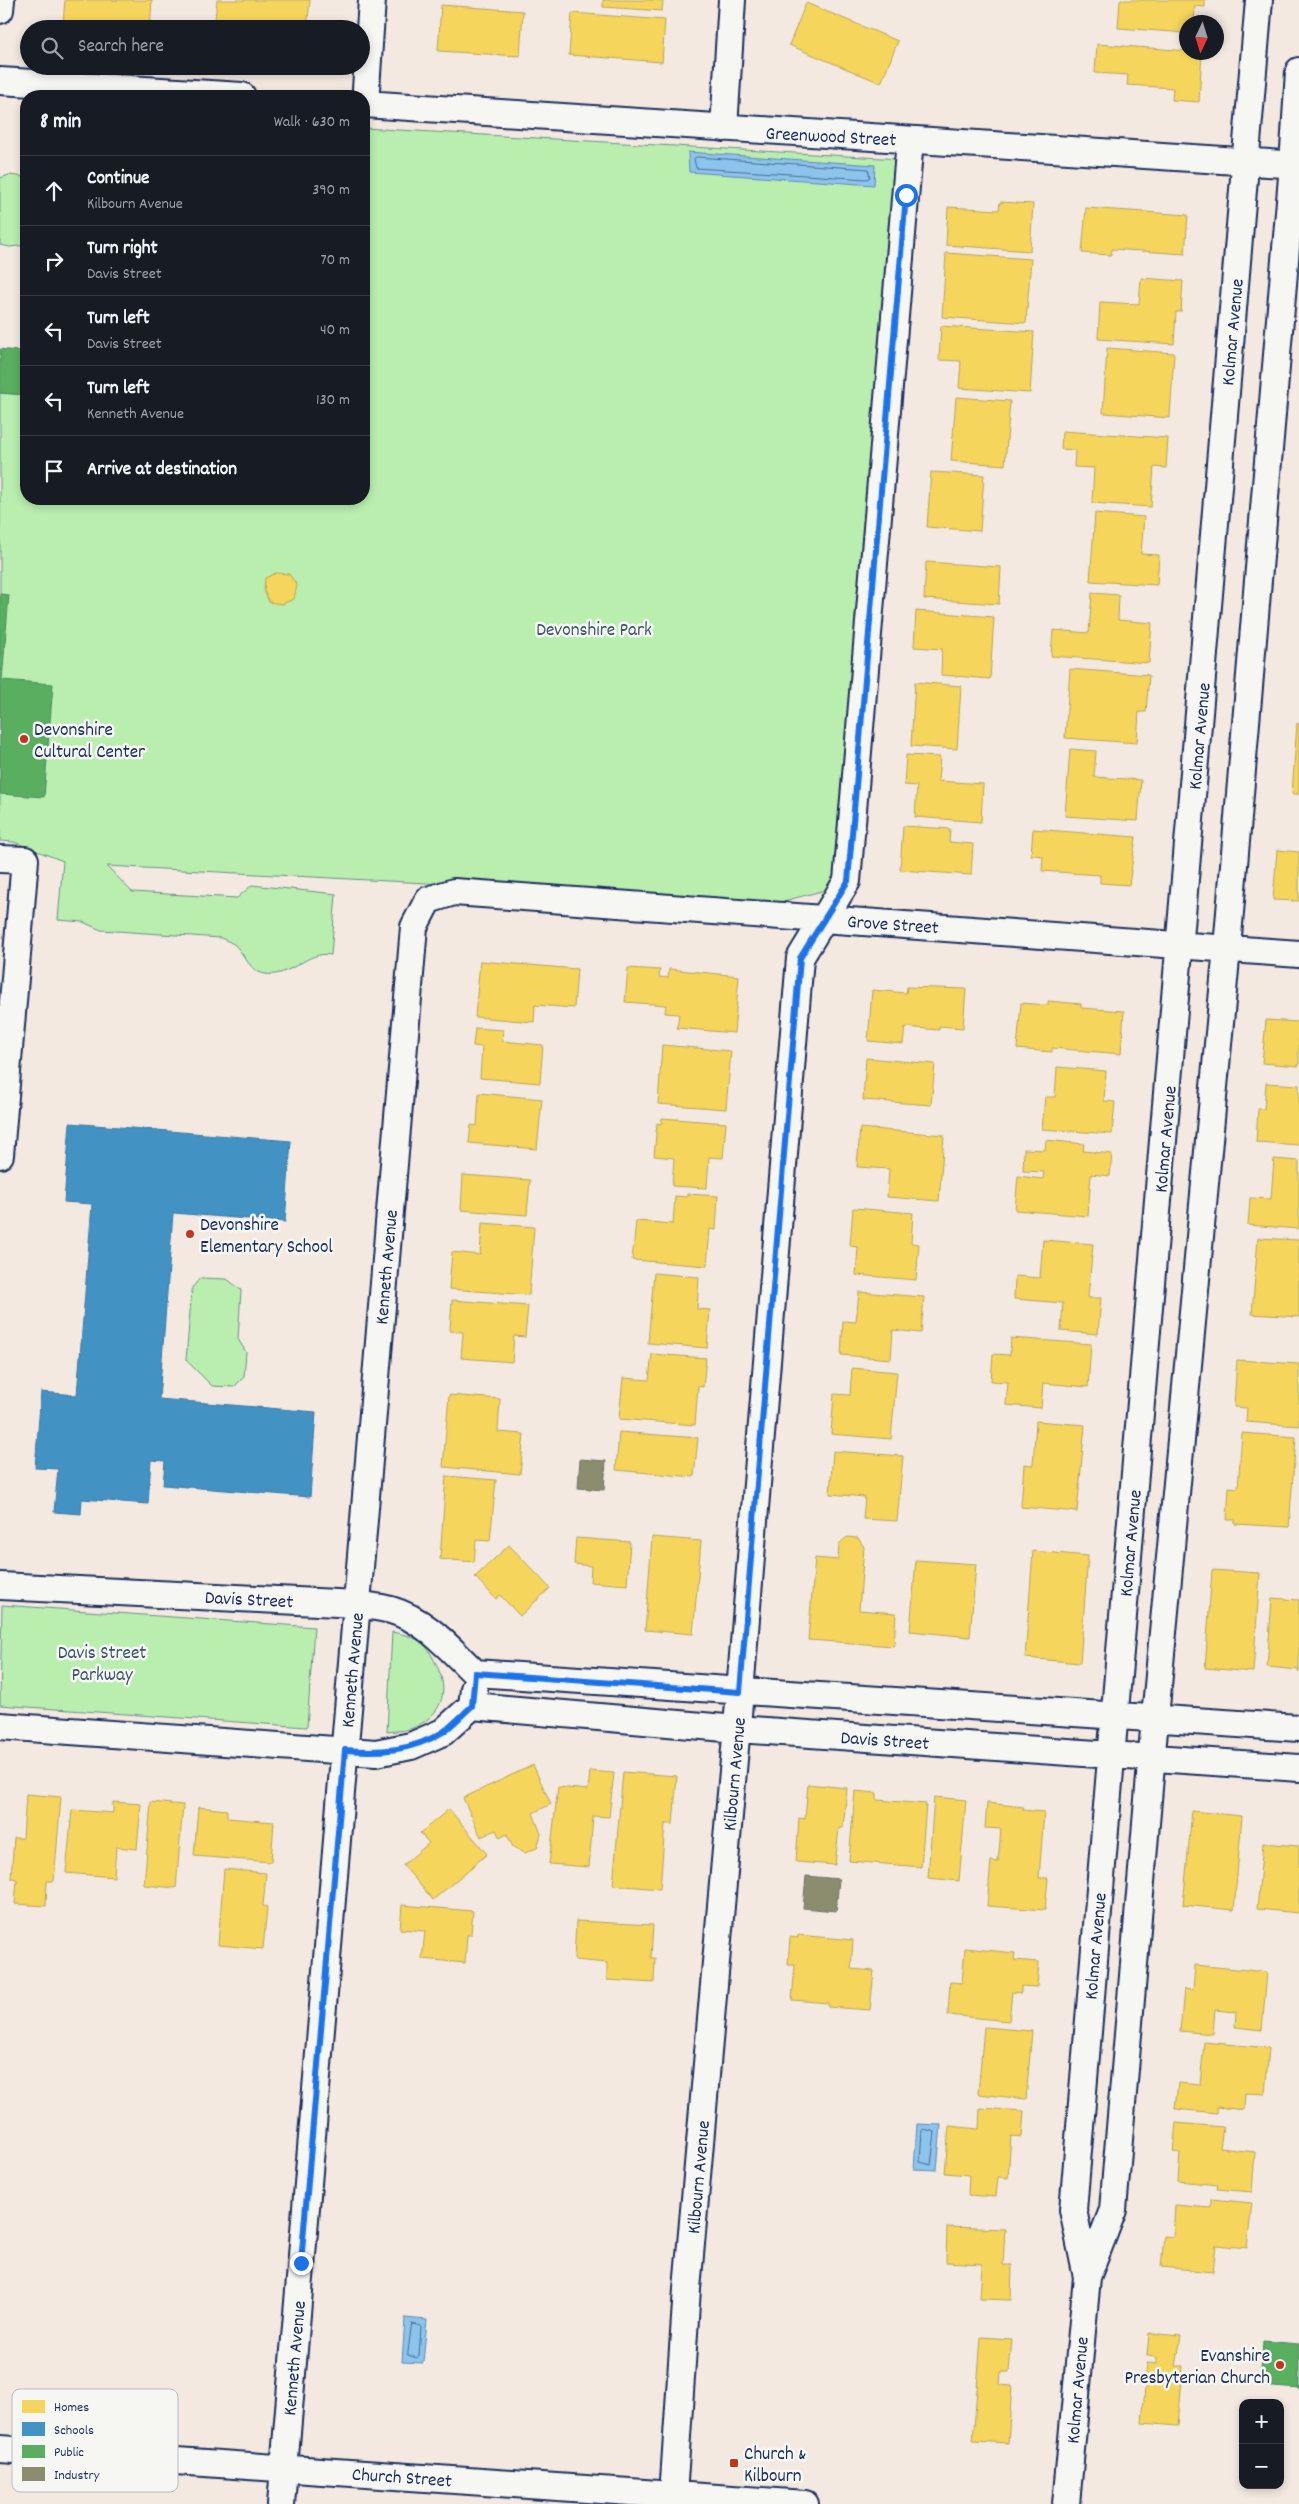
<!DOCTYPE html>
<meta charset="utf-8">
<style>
:root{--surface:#171b24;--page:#242831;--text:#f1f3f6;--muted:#9ea1a6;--line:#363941}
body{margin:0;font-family:Dekko,sans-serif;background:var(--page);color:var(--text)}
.controls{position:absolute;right:15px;bottom:15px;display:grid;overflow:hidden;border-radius:10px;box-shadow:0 2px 8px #0003}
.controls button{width:45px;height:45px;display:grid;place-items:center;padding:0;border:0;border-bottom:1px solid var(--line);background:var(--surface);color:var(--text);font:25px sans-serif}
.compass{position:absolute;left:1179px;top:15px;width:45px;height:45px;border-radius:50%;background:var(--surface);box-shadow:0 2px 8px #0003;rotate:184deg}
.stop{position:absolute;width:15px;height:15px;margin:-11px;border:4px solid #1a73e8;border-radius:50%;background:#fff}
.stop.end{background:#1a73e8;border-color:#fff;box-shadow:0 1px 5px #0008}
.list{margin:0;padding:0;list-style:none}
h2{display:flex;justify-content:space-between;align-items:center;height:65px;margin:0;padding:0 20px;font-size:21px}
h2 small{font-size:16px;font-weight:400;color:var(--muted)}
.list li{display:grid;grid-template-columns:32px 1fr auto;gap:15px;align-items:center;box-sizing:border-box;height:70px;padding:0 20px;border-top:1px solid var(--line)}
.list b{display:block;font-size:19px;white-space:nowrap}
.list p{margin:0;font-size:16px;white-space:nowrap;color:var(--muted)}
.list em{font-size:16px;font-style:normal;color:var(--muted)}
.icon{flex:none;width:28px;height:28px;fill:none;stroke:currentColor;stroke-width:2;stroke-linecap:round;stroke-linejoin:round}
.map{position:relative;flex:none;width:1299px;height:2504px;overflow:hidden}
.search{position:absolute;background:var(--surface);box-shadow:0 2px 8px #0003;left:20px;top:20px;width:350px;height:55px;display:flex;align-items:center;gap:12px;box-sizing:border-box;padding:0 18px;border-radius:28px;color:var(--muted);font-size:19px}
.panel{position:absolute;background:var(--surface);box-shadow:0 2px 8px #0003;left:20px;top:90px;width:350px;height:415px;border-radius:20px}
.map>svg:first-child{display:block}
.green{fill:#b9eeaf;stroke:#6a8e86}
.water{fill:#8cc4eb;stroke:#5f88b3}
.homes{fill:#f6d55c;stroke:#b4a35d}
.schools{fill:#4393c3;stroke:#3775a5}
.public{fill:#5aae61;stroke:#478860}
.industry{fill:#8c8c6e;stroke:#6a7069}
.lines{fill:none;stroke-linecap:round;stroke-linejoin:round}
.shore{stroke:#486b96;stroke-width:1}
.minor-casing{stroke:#1b2f5e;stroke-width:30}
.minor{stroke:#f6f6f2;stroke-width:26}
.route{stroke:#1a73e8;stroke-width:6}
.poi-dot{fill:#c8321e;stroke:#f6f6f2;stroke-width:2}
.labels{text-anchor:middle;stroke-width:5;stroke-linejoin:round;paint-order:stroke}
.street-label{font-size:19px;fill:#1b2f5e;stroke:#f6f6f2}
.park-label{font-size:19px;fill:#3b556e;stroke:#f6f6f2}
.poi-label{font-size:19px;fill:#1b2f5e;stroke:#f6f6f2;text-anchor:start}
.key{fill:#f6f6f2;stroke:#b4bac6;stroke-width:1}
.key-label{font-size:14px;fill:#1b2f5e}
</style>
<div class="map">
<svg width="1299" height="2504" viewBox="0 0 1299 2504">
<rect width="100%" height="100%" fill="#f3e9e1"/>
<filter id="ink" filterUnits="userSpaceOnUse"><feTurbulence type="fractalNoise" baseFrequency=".02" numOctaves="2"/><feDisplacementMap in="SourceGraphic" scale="10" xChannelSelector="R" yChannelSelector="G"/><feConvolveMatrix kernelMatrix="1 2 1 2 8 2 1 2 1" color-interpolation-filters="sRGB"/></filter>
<g filter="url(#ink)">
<path class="green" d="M 364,128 L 899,159 L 837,887 L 780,902 L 107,866 L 132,892 L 237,898 L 252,885 L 336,894 L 331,955 C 307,950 291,978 265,974 C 250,972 245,955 235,945 C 231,942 225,940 221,938 L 101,930 L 83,922 L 58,920 L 63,861 L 14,842 L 0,841 L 0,393 L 26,395 L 26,499 L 364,499 Z
M 9,175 L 26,177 L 26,245 L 10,247 L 0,245 L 0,178 Z
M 200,1278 L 227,1279 L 241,1290 L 238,1339 L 246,1352 L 244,1377 L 234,1387 L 212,1386 L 186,1360 L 192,1288 Z
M 2,1605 L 314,1627 L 307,1727 L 0,1705 Z
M 392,1632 C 417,1637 425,1640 436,1664 C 451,1693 441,1717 410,1729 C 403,1731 394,1731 387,1732 Z"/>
<path class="water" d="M 688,152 L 875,165 L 874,185 L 689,172 Z
M 917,2124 L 941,2125 L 937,2170 L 914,2169 Z
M 405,2318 L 427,2320 L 423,2363 L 402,2362 Z"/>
<path class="homes" d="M 65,0 L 152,0 L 150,29 L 63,23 Z
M 217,0 L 310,0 L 307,29 L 214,29 Z
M 603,0 L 663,0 L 662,11 L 603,7 Z
M 1120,0 L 1205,0 L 1205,7 L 1195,6 L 1194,22 L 1186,22 L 1186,33 L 1118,28 Z
M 806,3 L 898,41 L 881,83 L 789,45 Z
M 441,5 L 523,11 L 520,56 L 438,51 Z
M 572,13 L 665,20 L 662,62 L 569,55 Z
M 1097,44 L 1202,52 L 1199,102 L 1172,100 L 1173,88 L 1127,85 L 1128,75 L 1095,73 Z
M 1000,202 L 1033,204 L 1030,251 L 946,245 L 948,207 L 999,210 Z
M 1086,208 L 1188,215 L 1185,254 L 1112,249 L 1111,255 L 1082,253 Z
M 946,253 L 1031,259 L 1026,323 L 942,317 Z
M 1141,278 L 1183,281 L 1181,312 L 1176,312 L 1174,344 L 1098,339 L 1100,302 L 1139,304 Z
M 941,326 L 1034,332 L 1030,393 L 959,388 L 961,361 L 939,360 Z
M 1107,348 L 1174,353 L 1170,418 L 1103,413 Z
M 956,397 L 1010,401 L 1005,465 L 951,461 Z
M 1062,431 L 1168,438 L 1166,468 L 1154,467 L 1151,507 L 1092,503 L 1094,468 L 1074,467 L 1075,450 L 1061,449 Z
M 931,472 L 984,475 L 980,531 L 927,527 Z
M 1095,513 L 1144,517 L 1141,554 L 1159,555 L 1157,585 L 1090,581 Z
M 926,562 L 1001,567 L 999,604 L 924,599 Z
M 276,573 L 289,574 L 297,585 L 294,599 L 282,604 L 269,602 L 264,591 L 265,578 Z
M 1092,593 L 1119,595 L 1118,620 L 1152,623 L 1149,663 L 1051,656 L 1053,630 L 1089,633 Z
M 916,611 L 994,617 L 990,679 L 941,675 L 942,649 L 914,647 Z
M 1070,669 L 1149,675 L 1146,712 L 1139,712 L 1137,743 L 1065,738 Z
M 915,682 L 961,686 L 957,749 L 911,746 Z
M 1297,723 L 1299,724 L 1299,794 L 1292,794 Z
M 1070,749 L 1096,751 L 1094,777 L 1141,780 L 1138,821 L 1065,816 Z
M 906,755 L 940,757 L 938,781 L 983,784 L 981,822 L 915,817 L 917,786 L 904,785 Z
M 903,826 L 950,829 L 949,842 L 973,844 L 971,875 L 900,870 Z
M 1033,829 L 1136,837 L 1129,885 L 1100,883 L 1100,875 L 1042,871 L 1043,856 L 1031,855 Z
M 1277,850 L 1299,852 L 1299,901 L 1273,900 Z
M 480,961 L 577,969 L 574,1008 L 535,1005 L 534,1022 L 475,1017 Z
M 628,968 L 660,970 L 659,977 L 668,978 L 669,969 L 739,976 L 734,1033 L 677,1028 L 679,1014 L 665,1013 L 666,1005 L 625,1002 Z
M 907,987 L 966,989 L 963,1028 L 939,1026 L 939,1030 L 905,1027 L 903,1044 L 868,1041 L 872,990 L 906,993 Z
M 1048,1001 L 1081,1004 L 1081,1008 L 1124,1011 L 1121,1054 L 1052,1048 L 1052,1052 L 1017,1049 L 1021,1003 L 1048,1005 Z
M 1266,1020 L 1299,1022 L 1299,1066 L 1262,1063 Z
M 475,1028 L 503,1030 L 502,1041 L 543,1045 L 540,1083 L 480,1078 L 482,1047 L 473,1046 Z
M 662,1045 L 731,1051 L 726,1109 L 658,1104 Z
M 866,1058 L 935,1064 L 931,1105 L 863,1100 Z
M 1057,1067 L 1106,1071 L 1104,1101 L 1115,1102 L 1112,1134 L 1042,1129 L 1045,1097 L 1055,1097 Z
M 1266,1083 L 1299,1085 L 1299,1145 L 1256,1142 L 1258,1109 L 1264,1109 Z
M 479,1093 L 542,1099 L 537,1149 L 469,1143 L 471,1125 L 477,1126 Z
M 662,1118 L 726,1123 L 723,1158 L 709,1157 L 707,1188 L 672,1186 L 674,1158 L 654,1156 L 657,1123 L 661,1124 Z
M 860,1128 L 944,1135 L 939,1201 L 887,1197 L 889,1169 L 857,1167 Z
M 1046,1140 L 1084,1144 L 1083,1151 L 1112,1154 L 1110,1176 L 1091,1174 L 1088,1216 L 1015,1210 L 1018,1176 L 1043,1179 L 1044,1172 L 1023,1171 L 1024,1149 L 1045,1150 Z
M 1274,1159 L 1299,1161 L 1299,1229 L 1248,1225 L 1250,1198 L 1271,1199 Z
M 463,1175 L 530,1180 L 527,1215 L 461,1210 Z
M 687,1194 L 718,1196 L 716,1230 L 710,1229 L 707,1266 L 632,1260 L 636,1221 L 673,1224 L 675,1196 L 687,1197 Z
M 853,1208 L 913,1213 L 911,1243 L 919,1244 L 916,1280 L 856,1275 L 858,1247 L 850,1246 Z
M 482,1223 L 534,1227 L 529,1295 L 449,1289 L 452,1252 L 480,1255 Z
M 1258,1238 L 1299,1240 L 1299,1317 L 1252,1314 Z
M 1043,1240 L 1093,1244 L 1088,1298 L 1101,1298 L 1098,1334 L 1061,1331 L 1063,1303 L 1014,1299 L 1015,1276 L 1040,1278 Z
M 654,1273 L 699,1277 L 697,1309 L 710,1310 L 707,1348 L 648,1343 Z
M 859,1292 L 924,1297 L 921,1333 L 893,1330 L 891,1359 L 841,1355 L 843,1321 L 856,1322 Z
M 452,1300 L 528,1306 L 525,1337 L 514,1336 L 512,1362 L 461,1358 L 463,1332 L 450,1331 Z
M 1011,1338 L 1091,1344 L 1088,1387 L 1043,1383 L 1041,1408 L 1006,1405 L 1008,1382 L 991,1381 L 993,1354 L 1010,1355 Z
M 652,1354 L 706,1358 L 703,1387 L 698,1386 L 695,1425 L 619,1419 L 623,1378 L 649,1380 Z
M 1237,1360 L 1299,1364 L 1299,1426 L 1246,1422 L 1247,1408 L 1234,1407 Z
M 852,1368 L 897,1372 L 891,1439 L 831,1434 L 834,1394 L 850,1395 Z
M 449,1395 L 500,1399 L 498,1432 L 524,1434 L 520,1474 L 443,1467 Z
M 1036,1421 L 1085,1425 L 1077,1512 L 1021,1507 L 1024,1464 L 1033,1465 Z
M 619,1432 L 698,1438 L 694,1477 L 616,1470 Z
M 1242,1433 L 1296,1437 L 1289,1527 L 1235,1524 L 1235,1520 L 1227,1520 L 1229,1487 L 1238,1488 Z
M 833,1451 L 903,1456 L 897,1521 L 863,1519 L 865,1497 L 830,1494 Z
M 446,1476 L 496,1480 L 490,1541 L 476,1540 L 474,1562 L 440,1559 Z
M 652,1537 L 701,1541 L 693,1634 L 645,1630 Z
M 847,1537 L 858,1538 L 864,1547 L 859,1610 L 896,1613 L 894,1646 L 808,1640 L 815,1558 L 838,1560 L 839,1544 Z
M 576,1538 L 630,1542 L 627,1585 L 590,1582 L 591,1566 L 574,1564 Z
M 509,1545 L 550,1588 L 520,1616 L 500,1595 L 496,1599 L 475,1577 Z
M 1033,1551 L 1088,1556 L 1080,1663 L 1025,1658 Z
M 916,1560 L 976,1564 L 970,1637 L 910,1631 Z
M 1212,1570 L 1260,1573 L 1253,1672 L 1205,1668 Z
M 1272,1598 L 1299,1600 L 1299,1673 L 1298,1670 L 1267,1667 Z
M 533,1765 L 551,1804 L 533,1813 L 541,1834 L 537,1848 L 525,1853 L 513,1847 L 507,1834 L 500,1838 L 496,1830 L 481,1837 L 463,1798 Z
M 590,1771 L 614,1773 L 609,1817 L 593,1816 L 589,1867 L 549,1864 L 558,1787 L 588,1790 Z
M 623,1772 L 677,1776 L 673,1824 L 665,1824 L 660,1889 L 613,1885 Z
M 808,1784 L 847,1788 L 843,1828 L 839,1828 L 835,1865 L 796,1862 L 799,1818 L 805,1819 Z
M 855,1791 L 877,1793 L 877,1800 L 926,1804 L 921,1867 L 849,1861 Z
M 26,1794 L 61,1797 L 54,1881 L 47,1881 L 46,1906 L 15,1904 L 17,1879 L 11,1878 L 14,1838 L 23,1838 Z
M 934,1797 L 966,1800 L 959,1881 L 928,1878 Z
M 113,1802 L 141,1804 L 137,1849 L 116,1847 L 114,1877 L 66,1873 L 72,1810 L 113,1813 Z
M 151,1802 L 183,1805 L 176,1888 L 144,1885 Z
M 987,1803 L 1024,1807 L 1023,1810 L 1044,1812 L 1039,1878 L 1048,1878 L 1045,1910 L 987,1906 L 991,1861 L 998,1862 L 1001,1829 L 985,1828 Z
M 198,1807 L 227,1810 L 227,1818 L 274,1822 L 271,1862 L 194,1856 Z
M 449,1809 L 487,1854 L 433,1900 L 403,1865 L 429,1843 L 420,1833 Z
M 1192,1811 L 1242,1816 L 1234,1910 L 1183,1905 Z
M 1263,1843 L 1299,1846 L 1299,1913 L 1257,1909 Z
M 224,1869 L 266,1873 L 263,1906 L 267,1907 L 263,1949 L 218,1945 Z
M 402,1905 L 473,1911 L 471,1935 L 467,1935 L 465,1963 L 422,1959 L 425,1931 L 400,1929 Z
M 576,1921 L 653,1925 L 651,1958 L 655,1958 L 654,1983 L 607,1980 L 607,1963 L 574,1960 Z
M 798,1935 L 853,1940 L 851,1969 L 874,1971 L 870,2010 L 828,2007 L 828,2003 L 792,2000 L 795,1965 L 788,1965 L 790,1937 L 798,1938 Z
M 965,1948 L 1015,1953 L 1014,1960 L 1039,1962 L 1037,1987 L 1021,1986 L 1021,1993 L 1012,1992 L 1009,2021 L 948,2015 L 950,1982 L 962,1983 Z
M 1195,1965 L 1267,1972 L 1262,2030 L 1235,2027 L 1236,2012 L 1215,2010 L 1213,2034 L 1180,2031 L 1184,1989 L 1193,1990 Z
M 984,2027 L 1032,2031 L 1026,2099 L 978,2094 Z
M 1204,2042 L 1269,2048 L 1265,2094 L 1245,2093 L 1244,2110 L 1217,2107 L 1217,2113 L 1175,2109 L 1178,2083 L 1200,2085 Z
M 980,2108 L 1024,2111 L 1022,2137 L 1011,2136 L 1008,2178 L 998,2177 L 996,2197 L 968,2195 L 969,2175 L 945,2173 L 949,2126 L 979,2129 Z
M 1176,2123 L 1223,2127 L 1220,2148 L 1255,2152 L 1252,2192 L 1217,2189 L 1218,2185 L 1178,2181 L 1180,2153 L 1173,2152 Z
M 1211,2199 L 1252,2203 L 1247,2248 L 1216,2245 L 1213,2272 L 1161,2267 L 1164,2236 L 1173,2237 L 1175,2205 L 1211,2208 Z
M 947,2227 L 1005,2229 L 1003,2265 L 1012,2265 L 1011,2300 L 980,2299 L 982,2264 L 946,2262 Z
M 1149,2333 L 1181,2336 L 1176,2366 L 1183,2366 L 1178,2426 L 1142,2423 L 1147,2363 L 1157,2364 L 1157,2357 L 1147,2356 Z
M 981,2337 L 1012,2339 L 1009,2372 L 1001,2372 L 1000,2385 L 1012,2386 L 1008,2443 L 973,2441 Z"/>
<path class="schools" d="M 70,1123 L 291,1141 L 285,1222 L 173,1213 L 159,1399 L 316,1412 L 310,1497 L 163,1485 L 165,1461 L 151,1460 L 148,1504 L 82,1499 L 81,1514 L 54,1512 L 58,1469 L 35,1468 L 41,1392 L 77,1395 L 92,1204 L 64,1202 Z"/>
<path class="public" d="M 0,349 L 26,352 L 26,395 L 0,393 Z
M 0,594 L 9,595 L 2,680 L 53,684 L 44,797 L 0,794 Z
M 1263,2341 L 1299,2344 L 1299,2389 L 1260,2386 Z"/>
<path class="industry" d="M 580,1459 L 606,1461 L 604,1490 L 578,1488 Z
M 806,1876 L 839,1879 L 836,1911 L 803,1908 Z"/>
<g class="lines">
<path class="shore" d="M 697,157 L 868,169 L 870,177 L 867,179 L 696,168 L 694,159 Z
M 924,2129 L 935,2132 L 931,2165 L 920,2162 L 922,2131 Z
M 412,2324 L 421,2326 L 419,2356 L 417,2358 L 408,2355 Z"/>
<defs>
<path id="minor" d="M 0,10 L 1,0
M 0,81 L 242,96
M 364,104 L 1299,165
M 365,104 L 372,0
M 724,128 L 732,0
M 0,859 L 25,860 L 0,1155
M 0,1586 L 357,1604 C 368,1606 380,1607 391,1610 C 426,1620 450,1649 475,1673 L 1299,1728
M 472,1706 L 737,1729 L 1299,1768
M 0,1726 L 376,1753 L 411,1746 L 443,1732 L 472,1706 L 474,1689
M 1087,2277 L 1073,2210 L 1259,0
M 0,2449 L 805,2504
M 673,2495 L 687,2289 L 740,1692 L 800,958 L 847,881 L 910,140
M 281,2504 L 414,927 L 428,900 L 454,892 L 1299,954
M 1066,2504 L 1087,2277 L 1113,2210 L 1155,1718 L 1227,948 L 1293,165 L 1299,71"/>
</defs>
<use href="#minor" class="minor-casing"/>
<use href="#minor" class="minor"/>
</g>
</g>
<g class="lines" filter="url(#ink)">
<path class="route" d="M 301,2263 L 345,1750 C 380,1753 412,1751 443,1732 C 453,1725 463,1714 472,1706 L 475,1673 L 740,1692 L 800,958 L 848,881 L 906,195"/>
</g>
<g class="poi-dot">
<circle cx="24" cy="739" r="5"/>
<circle cx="190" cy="1234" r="5"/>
<circle cx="1280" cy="2365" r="5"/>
<rect x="729" y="2458" width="10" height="10" rx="2.5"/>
</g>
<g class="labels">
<g class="street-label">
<text transform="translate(831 135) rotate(3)" y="7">Greenwood Street</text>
<text transform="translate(1231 332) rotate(-85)" y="7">Kolmar Avenue</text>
<text transform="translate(1198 736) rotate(-85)" y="7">Kolmar Avenue</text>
<text transform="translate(893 923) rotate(4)" y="7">Grove Street</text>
<text transform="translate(1164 1139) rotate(-85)" y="7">Kolmar Avenue</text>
<text transform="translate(385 1267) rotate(-85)" y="7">Kenneth Avenue</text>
<text transform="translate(1129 1543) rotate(-85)" y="7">Kolmar Avenue</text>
<text transform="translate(249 1598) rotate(3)" y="7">Davis Street</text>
<text transform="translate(351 1670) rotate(-85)" y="7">Kenneth Avenue</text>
<text transform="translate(885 1739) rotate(4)" y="7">Davis Street</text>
<text transform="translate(733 1774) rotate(-85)" y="7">Kilbourn Avenue</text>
<text transform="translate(1094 1946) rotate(-85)" y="7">Kolmar Avenue</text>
<text transform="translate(697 2177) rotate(-85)" y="7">Kilbourn Avenue</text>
<text transform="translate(293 2358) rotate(-85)" y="7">Kenneth Avenue</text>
<text transform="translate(1076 2390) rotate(-85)" y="7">Kolmar Avenue</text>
<text transform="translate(402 2476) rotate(4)" y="7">Church Street</text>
</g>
<g class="park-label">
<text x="594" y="635">Devonshire Park</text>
<text x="102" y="1658">Davis Street<tspan x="102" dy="22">Parkway</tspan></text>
</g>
<g class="poi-label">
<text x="34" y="735">Devonshire<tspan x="34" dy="22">Cultural Center</tspan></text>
<text x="200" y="1230">Devonshire<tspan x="200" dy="22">Elementary School</tspan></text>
<text x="1270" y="2361" text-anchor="end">Evanshire<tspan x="1270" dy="22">Presbyterian Church</tspan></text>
<text x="744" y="2459">Church &amp;<tspan x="744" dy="22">Kilbourn</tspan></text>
</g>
</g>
<rect x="12" y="2389" width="166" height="103" rx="8" class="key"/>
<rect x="22" y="2400" width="23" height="13" fill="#f6d55c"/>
<rect x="22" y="2422" width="23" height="14" fill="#4393c3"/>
<rect x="22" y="2445" width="23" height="13" fill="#5aae61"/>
<rect x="22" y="2467" width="23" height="14" fill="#8c8c6e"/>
<g class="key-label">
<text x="54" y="2411">Homes</text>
<text x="54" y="2434">Schools</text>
<text x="54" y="2456">Public</text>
<text x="54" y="2479">Industry</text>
</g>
</svg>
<div class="controls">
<button>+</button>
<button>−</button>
</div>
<svg class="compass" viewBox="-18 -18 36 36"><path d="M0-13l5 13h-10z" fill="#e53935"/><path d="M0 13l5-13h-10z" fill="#9ea1a6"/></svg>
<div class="stop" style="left:906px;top:195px"></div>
<div class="stop end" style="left:301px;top:2263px"></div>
<div class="search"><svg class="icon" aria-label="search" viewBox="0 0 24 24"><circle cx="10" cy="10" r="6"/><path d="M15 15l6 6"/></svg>Search here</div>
<section class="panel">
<h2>8 min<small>Walk · 630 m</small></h2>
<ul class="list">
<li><svg class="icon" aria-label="ahead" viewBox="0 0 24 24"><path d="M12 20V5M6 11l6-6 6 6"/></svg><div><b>Continue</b><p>Kilbourn Avenue</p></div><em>390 m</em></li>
<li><svg class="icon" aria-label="right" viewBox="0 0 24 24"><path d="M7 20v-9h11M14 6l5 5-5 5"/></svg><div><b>Turn right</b><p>Davis Street</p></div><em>70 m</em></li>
<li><svg class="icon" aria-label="left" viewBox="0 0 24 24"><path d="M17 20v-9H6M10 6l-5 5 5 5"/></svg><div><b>Turn left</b><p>Davis Street</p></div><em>40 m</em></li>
<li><svg class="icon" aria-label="left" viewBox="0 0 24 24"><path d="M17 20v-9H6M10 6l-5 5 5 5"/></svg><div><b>Turn left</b><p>Kenneth Avenue</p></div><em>130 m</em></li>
<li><svg class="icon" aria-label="arrive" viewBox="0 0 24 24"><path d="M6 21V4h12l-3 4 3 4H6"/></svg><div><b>Arrive at destination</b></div></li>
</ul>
</section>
</div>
